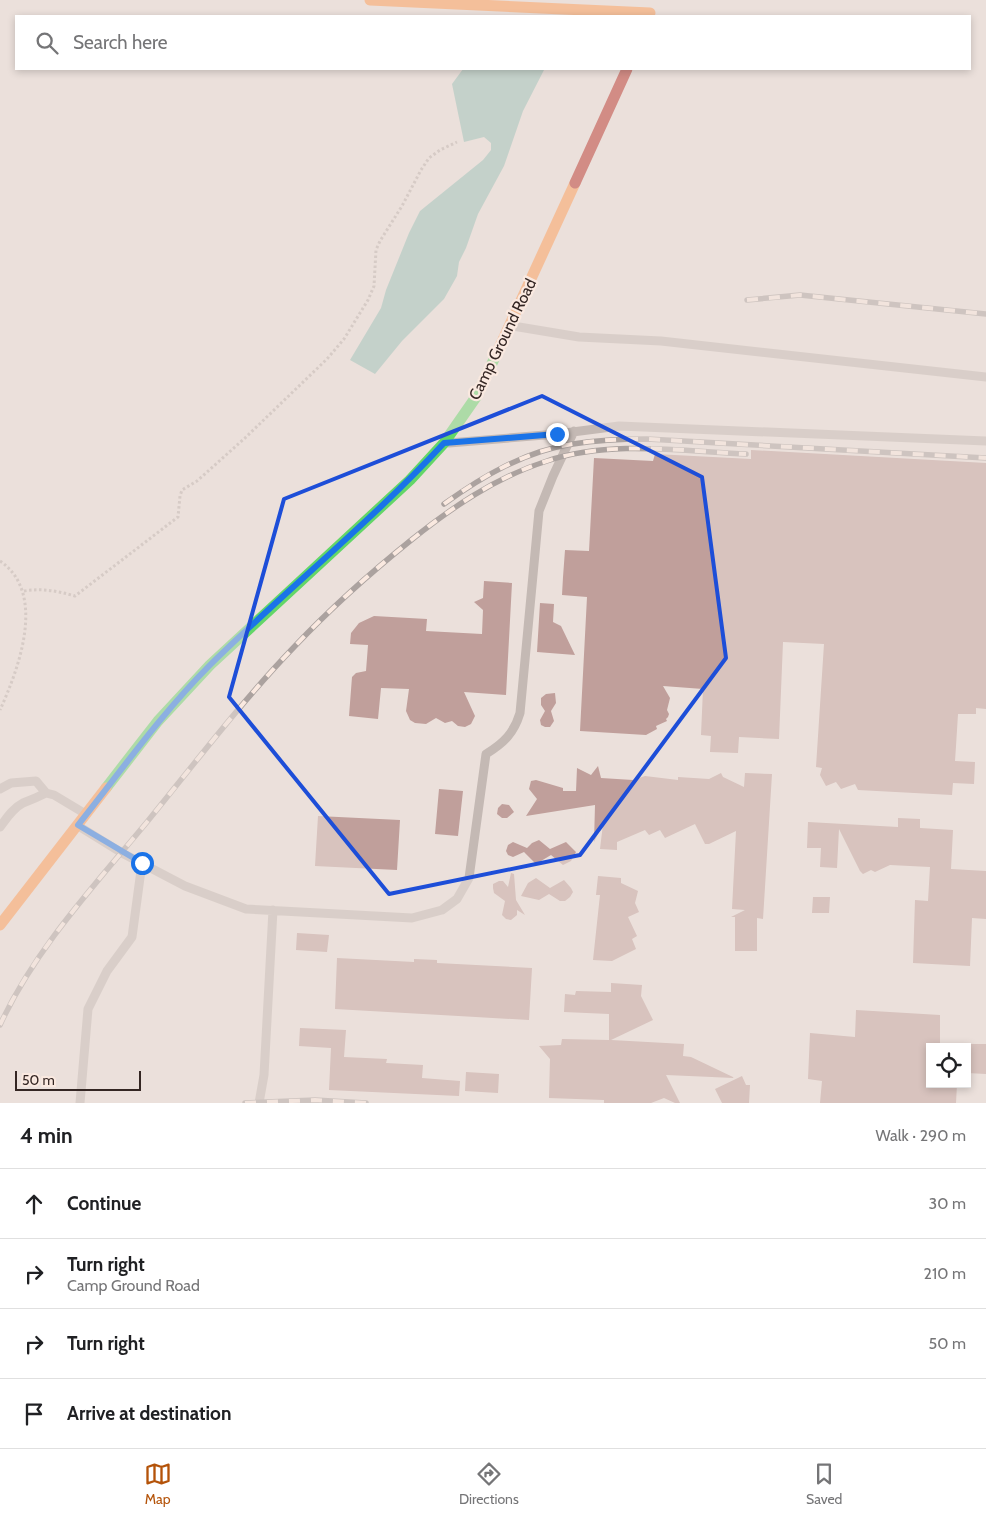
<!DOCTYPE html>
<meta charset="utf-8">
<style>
:root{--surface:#fff;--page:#f6f6f6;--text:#202124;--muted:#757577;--line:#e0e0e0;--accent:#b45309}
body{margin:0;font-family:Cabin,sans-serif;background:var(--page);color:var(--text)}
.controls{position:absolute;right:15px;bottom:15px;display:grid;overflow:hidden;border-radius:0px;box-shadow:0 2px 8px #0003}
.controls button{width:45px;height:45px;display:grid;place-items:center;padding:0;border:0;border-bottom:1px solid var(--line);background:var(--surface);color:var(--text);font:25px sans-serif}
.scale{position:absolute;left:15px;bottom:12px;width:126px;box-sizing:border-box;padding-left:5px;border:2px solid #342623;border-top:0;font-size:14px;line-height:18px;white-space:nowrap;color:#342623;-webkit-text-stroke:4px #fae9e0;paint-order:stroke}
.stop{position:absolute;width:15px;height:15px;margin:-11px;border:4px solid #1a73e8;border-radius:50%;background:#fff}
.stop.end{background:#1a73e8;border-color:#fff;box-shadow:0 1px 5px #0008}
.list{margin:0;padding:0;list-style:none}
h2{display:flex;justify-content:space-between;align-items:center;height:65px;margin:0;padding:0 20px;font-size:21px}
h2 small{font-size:16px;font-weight:400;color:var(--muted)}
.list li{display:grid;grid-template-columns:32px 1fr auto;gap:15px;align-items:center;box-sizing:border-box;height:70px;padding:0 20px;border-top:1px solid var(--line)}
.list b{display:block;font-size:19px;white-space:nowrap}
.list p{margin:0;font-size:16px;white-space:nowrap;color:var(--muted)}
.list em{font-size:16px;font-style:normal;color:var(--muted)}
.icon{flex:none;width:28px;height:28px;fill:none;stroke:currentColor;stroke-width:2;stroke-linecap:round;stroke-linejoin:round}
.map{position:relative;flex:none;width:986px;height:1103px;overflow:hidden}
.search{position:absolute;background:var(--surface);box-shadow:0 2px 8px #0003;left:15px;right:15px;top:15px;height:55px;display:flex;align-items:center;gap:12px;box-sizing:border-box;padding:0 18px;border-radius:0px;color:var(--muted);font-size:19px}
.sheet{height:345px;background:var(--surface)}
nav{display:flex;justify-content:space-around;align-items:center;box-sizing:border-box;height:70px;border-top:1px solid var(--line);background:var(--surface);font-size:14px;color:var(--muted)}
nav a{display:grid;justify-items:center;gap:2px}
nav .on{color:var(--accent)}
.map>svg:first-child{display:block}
.water{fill:#96bfb7}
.building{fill:#c09f9b}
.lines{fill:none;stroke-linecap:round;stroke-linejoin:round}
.path{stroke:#bdb1ad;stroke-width:3;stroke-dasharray:2.5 2.5;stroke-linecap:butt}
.lane{stroke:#c4b9b4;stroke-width:9}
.fast{stroke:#63d668;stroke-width:11}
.slow{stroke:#ff974d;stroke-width:11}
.jam{stroke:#b3261e;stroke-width:11}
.rail-casing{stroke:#aba29f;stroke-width:5.5}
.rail{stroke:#fae9e0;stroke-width:4;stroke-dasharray:11;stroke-linecap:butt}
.route{stroke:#1a73e8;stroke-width:6}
.marked{fill:none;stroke:#1d4ed8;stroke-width:4;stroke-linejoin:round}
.labels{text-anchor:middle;stroke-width:4.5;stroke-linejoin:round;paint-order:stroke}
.street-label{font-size:16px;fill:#342623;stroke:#fae9e0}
</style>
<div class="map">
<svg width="986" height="1103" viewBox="0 0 986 1103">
<rect width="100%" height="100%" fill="#ebe0db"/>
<path class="water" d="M 463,69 L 544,70 L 523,111 L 504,166 L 478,214 L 466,248 L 459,262 L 457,276 L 444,299 L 402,341 L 375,374 L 350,360 L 381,308 L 386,290 L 409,233 L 420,211 L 483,160 L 491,150 L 491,143 L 484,137 L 464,142 L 452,84 Z"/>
<path class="building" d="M 751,450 L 986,463 L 986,709 L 976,708 L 976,714 L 958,714 L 956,746 L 955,761 L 975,762 L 974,784 L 953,783 L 952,795 L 858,790 L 855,784 L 841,789 L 836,782 L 826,786 L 820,775 L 822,768 L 816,767 L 824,644 L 783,642 L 779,739 L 739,737 L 738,753 L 710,752 L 711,736 L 701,735 L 703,689 L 663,686 L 670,698 L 667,710 L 669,714 L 668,717 L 666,719 L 667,721 L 656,726 L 657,729 L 646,735 L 580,731 L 587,597 L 562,595 L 563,577 L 565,550 L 589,551 L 594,458 L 653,461 L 655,454 L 751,459 Z
M 484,581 L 512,583 L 506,695 L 464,692 L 475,716 L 471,724 L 465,727 L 458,726 L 452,721 L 445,723 L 436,718 L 426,724 L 415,723 L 410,720 L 406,711 L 409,689 L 381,688 L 378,719 L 349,716 L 352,677 L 356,673 L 366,671 L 368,645 L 350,644 L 351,633 L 359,623 L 374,616 L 427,619 L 426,631 L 482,634 L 483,610 L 474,602 L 483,598 Z
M 540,603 L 554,604 L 553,622 L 561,626 L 575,655 L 537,652 Z
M 555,693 L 556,703 L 551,711 L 554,721 L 550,727 L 545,727 L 541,725 L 540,720 L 545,711 L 541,705 L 541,698 L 546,694 Z
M 598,766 L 601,778 L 633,780 L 645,776 L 678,780 L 678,777 L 709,779 L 721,773 L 723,777 L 744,787 L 745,773 L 772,774 L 763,919 L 757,918 L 757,951 L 735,951 L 735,917 L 731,917 L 745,910 L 732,909 L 736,831 L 709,844 L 705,844 L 695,824 L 665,838 L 660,830 L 649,835 L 645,830 L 617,842 L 617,850 L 600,849 L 603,824 L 594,842 L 595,805 L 526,816 L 537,799 L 529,789 L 531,781 L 536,780 L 563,788 L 563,791 L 576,791 L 577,768 L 591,775 Z
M 439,789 L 463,791 L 458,836 L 435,834 Z
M 502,804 L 509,805 L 514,812 L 507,818 L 502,818 L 497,814 L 498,808 Z
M 318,816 L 400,820 L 397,870 L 315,866 Z
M 898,818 L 920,819 L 920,828 L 953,830 L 951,869 L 986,871 L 986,919 L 972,918 L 970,966 L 913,963 L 915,900 L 928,901 L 930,867 L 890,865 L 875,872 L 871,870 L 863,874 L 860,871 L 839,829 L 837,868 L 820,867 L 821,848 L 807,848 L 808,822 L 898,827 Z
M 539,840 L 550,849 L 566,842 L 576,852 L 571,861 L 563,865 L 551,855 L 536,864 L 524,852 L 513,857 L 508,855 L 506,851 L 508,845 L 513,842 L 527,848 L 532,843 Z
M 511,873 L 514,874 L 516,900 L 525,915 L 517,910 L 517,915 L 511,920 L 506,919 L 502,915 L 505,901 L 494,893 L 493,888 L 493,884 L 499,881 L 503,881 L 508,887 Z
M 598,876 L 621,878 L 621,883 L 638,891 L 635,903 L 639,912 L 628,917 L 637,936 L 632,939 L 636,949 L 612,961 L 593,960 L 600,895 L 596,895 Z
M 536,878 L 550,888 L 564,880 L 571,888 L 573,892 L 570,897 L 565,901 L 560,901 L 549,894 L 539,900 L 521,896 L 528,883 Z
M 813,897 L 830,897 L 829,913 L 812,913 Z
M 297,933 L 329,935 L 327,952 L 296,950 Z
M 337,958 L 414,962 L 414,959 L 437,960 L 437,963 L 532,968 L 529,1020 L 335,1009 Z
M 611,983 L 642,985 L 641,996 L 653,1020 L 611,1040 L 684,1044 L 683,1056 L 691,1057 L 735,1078 L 666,1075 L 680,1103 L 675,1103 L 664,1098 L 651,1103 L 604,1103 L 604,1100 L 549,1098 L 550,1059 L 539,1046 L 561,1045 L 562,1039 L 609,1040 L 609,1014 L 564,1012 L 565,994 L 575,995 L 576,991 L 611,992 Z
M 856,1010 L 940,1015 L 940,1047 L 930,1047 L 930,1084 L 957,1084 L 956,1103 L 820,1103 L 822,1081 L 808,1079 L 810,1033 L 855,1037 Z
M 300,1028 L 346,1030 L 344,1057 L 387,1059 L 386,1063 L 423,1065 L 422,1078 L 460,1081 L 459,1096 L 329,1090 L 331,1048 L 299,1046 Z
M 967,1044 L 986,1044 L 986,1074 L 967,1073 Z
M 466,1072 L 499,1074 L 498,1093 L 465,1091 Z
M 742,1076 L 746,1085 L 750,1085 L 749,1103 L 722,1103 L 715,1089 Z"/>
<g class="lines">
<path class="path" d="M 0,561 C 47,593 19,668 0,710
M 24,591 C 42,588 58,591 75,596 L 178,517 L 180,496 L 182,490 L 197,481 L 245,438 L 327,359 L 344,339 L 368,300 L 374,286 L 376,250 L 380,241 L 402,206 L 421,170 L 429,158 L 440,150 L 457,142"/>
<path class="lane" d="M 513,326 L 579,337 L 661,341 L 986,377
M 449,443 L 557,434 L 619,426 L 986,441
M 0,789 L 11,783 L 36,781 L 46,793 L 54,795 L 84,813
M 0,827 C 6,819 13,808 23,803 C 31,800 38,797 46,793
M 80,827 L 122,853 L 185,886 L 246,909 L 412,918 L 442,910 L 457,899 L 469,878 L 486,754 C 504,743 514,733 520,713 L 539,511 L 553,476 L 574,431
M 80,1103 L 88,1009 L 107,971 L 132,937 L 142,863
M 259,1103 L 264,1075 L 273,910"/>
<path class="fast" d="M 106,788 L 158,721 L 210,665 L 410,480 L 444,443 L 476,397 L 496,355"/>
<path class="slow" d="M 370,0 L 650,13
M 496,355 L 575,183
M 0,925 L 106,788"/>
<path class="jam" d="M 575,183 L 627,69"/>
<defs>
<path id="rail" d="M 747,300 L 800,295 L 986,314
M 444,504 C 483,476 525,451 573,444 C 598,440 622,439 647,439 L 986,458
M 0,1025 C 35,949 94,886 147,822 C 195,763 242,701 295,646 C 331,608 369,574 410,541 C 451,508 496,477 547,461 C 610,440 681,451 746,454
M 245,1103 L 315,1100 L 366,1103"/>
</defs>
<use href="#rail" class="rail-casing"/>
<use href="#rail" class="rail"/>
</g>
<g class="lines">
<path class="route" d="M 142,863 L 78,825 C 121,771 161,714 210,665 C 287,589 371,522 444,443 L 557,434"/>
</g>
<path d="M0 0H986V1103H0ZM 542,396 L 702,477 L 726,658 L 580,855 L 389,894 L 229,697 L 284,499 Z" fill="#ebe0db" fill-opacity=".55" fill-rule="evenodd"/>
<path class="marked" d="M 542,396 L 702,477 L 726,658 L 580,855 L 389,894 L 229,697 L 284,499 Z"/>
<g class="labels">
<g class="street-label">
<text transform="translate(502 339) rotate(-64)" y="6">Camp Ground Road</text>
</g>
</g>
</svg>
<div class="controls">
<button><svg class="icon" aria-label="locate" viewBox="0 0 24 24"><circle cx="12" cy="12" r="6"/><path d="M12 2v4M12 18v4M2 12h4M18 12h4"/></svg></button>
</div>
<div class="scale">50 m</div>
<div class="stop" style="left:142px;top:863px"></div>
<div class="stop end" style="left:557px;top:434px"></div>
<div class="search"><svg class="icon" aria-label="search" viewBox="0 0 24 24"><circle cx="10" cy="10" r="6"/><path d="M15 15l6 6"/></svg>Search here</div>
</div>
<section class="sheet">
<h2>4 min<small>Walk · 290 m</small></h2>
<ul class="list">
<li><svg class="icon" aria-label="ahead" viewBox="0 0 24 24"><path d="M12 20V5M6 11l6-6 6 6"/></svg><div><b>Continue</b></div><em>30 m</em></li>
<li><svg class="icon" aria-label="right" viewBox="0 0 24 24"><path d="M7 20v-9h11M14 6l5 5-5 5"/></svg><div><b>Turn right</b><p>Camp Ground Road</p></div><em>210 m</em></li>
<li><svg class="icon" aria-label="right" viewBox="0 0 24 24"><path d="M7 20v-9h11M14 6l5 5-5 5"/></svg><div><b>Turn right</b></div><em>50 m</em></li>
<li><svg class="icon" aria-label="arrive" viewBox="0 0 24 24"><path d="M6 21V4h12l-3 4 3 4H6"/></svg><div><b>Arrive at destination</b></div></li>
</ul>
</section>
<nav>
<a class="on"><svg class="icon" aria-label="map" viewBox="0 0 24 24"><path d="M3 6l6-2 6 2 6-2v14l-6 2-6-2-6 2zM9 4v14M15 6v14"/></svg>Map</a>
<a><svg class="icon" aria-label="directions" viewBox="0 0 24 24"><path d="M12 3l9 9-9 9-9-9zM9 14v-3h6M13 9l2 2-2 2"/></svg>Directions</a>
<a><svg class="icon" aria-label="saved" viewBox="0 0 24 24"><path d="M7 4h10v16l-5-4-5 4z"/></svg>Saved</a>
</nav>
